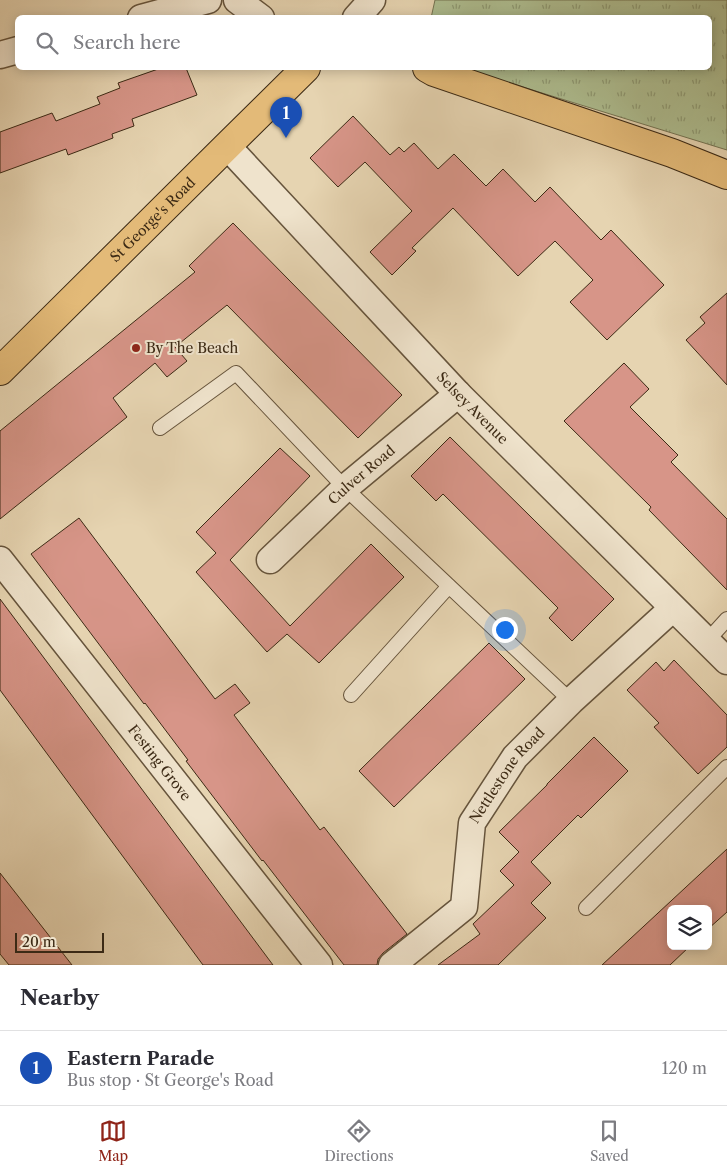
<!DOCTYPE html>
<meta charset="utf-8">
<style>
:root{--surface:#fff;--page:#f7f7f7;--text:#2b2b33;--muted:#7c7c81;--line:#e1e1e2;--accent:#8f2418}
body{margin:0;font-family:"Libre Caslon Text",serif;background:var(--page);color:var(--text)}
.controls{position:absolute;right:15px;bottom:15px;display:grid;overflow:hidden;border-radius:8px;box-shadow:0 2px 12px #0003}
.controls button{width:45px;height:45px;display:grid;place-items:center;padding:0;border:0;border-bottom:1px solid var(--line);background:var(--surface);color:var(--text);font:25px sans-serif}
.scale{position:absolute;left:15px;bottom:12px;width:89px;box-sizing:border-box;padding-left:5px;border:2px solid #3c2a15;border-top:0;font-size:14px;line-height:18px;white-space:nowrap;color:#3c2a15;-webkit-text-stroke:4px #efe3cc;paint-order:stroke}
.you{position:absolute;left:504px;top:629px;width:18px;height:18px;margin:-12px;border:4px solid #fff;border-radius:50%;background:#1a73e8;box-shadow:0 0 0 8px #1a73e833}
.badge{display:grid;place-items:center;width:32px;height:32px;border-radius:50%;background:var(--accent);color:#fff;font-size:16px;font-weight:700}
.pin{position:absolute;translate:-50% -41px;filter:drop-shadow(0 1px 2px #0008)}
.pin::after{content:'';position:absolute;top:26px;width:18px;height:15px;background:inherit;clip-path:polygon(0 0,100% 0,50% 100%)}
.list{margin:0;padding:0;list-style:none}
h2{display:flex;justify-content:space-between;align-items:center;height:65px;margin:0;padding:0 20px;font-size:21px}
h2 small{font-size:16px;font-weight:400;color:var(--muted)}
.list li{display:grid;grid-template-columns:32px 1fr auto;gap:15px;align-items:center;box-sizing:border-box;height:75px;padding:0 20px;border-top:1px solid var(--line)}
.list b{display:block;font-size:19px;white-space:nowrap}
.list p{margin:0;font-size:16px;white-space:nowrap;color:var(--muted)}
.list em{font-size:16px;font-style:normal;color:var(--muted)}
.icon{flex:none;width:28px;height:28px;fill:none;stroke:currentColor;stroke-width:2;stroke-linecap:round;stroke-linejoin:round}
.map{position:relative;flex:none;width:727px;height:965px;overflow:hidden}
.search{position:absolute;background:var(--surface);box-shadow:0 2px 12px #0003;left:15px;right:15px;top:15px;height:55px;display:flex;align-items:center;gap:12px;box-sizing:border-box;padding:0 18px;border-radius:8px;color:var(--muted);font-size:19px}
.sheet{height:140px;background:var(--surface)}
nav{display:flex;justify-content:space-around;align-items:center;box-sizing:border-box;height:70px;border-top:1px solid var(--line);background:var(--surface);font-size:14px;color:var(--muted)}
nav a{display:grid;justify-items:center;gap:2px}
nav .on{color:var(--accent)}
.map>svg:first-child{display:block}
.grass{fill:url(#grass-tufts);stroke:#757453}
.building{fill:#d79588;stroke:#3c2a15}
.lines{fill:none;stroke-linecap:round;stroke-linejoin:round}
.lane-casing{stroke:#66543c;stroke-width:16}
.street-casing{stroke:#66543c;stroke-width:29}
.primary-casing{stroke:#3c2a15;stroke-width:30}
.lane{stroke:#efe3cc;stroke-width:14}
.street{stroke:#efe3cc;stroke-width:26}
.primary{stroke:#e3ba78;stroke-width:28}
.poi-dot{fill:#8f2418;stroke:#efe3cc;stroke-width:2}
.labels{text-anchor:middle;stroke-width:4;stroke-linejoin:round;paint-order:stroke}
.street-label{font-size:14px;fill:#3c2a15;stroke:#efe3cc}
.poi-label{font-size:14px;fill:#3c2a15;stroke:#efe3cc;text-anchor:start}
</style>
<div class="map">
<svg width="727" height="965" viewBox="0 0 727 965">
<defs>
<pattern id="grass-tufts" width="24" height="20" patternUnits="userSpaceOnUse" patternTransform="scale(1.25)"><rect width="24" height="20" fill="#aebe91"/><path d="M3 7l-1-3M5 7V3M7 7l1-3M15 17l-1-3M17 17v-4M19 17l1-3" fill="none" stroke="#8f9b75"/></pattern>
</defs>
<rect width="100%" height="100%" fill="#e6d4b1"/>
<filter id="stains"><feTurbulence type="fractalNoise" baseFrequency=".004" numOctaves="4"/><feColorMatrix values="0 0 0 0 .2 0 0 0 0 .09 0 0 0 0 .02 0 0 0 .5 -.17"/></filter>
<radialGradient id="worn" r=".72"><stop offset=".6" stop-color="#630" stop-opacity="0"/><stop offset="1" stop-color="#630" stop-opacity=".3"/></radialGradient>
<path class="grass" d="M 435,0 L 727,0 L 727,150 L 461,68 L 710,68 L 710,18 L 431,18 Z"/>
<path class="building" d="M 161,68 L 186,68 L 197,95 L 132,119 L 134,126 L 112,134 L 113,138 L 68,155 L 66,149 L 0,173 L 0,132 L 52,113 L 56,121 L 100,104 L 97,97 L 120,88 L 118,83 Z
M 353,116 L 390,155 L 399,147 L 404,152 L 414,143 L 438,169 L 454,154 L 486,186 L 503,169 L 535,202 L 550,187 L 601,240 L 611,230 L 664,285 L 607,340 L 570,302 L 593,280 L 555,241 L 518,276 L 453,208 L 412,248 L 416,251 L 392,275 L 370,252 L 412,211 L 365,162 L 338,187 L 310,158 Z
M 233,223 L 402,395 L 358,438 L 227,305 L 175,347 L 187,361 L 167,377 L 155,363 L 113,398 L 127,417 L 0,519 L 0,431 L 195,272 L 189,266 Z
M 727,293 L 727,385 L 686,340 L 705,323 L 700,317 Z
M 624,363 L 649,389 L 630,407 L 678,455 L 671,462 L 727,519 L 727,590 L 649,510 L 651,507 L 564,421 Z
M 450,437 L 614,599 L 572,641 L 549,618 L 558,608 L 443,494 L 436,501 L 411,476 Z
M 280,448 L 310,476 L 230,560 L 290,626 L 371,544 L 404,577 L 319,663 L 287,634 L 267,652 L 196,572 L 216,553 L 196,532 Z
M 79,518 L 215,699 L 235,684 L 250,703 L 234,715 L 320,830 L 324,827 L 407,934 L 383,953 L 378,959 L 377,965 L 344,965 L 263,860 L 262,861 L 186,761 L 188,760 L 145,703 L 144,704 L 31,554 Z
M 0,599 L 273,965 L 203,965 L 0,690 Z
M 489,643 L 525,679 L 394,807 L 359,771 Z
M 674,660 L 727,715 L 727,747 L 698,774 L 654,727 L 659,723 L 627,690 L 656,662 L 664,671 Z
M 594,737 L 628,771 L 581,818 L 578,815 L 531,862 L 551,883 L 531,903 L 546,918 L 498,965 L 438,965 L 480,934 L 473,924 L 514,885 L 500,871 L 519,852 L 499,832 L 547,785 L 547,784 Z
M 727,849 L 727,912 L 708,929 L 708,909 L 671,909 L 671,946 L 690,946 L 670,965 L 602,965 Z
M 0,873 L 72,965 L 9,965 L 0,954 Z"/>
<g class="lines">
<defs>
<path id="lane" d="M 160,428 L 236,373 L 345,488 L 571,701
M 707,641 L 727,619
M 351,695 L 449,586
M 586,908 L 727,767"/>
<g id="street">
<path d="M 237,0 L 261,18"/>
<path d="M 141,18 L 208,0"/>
<path d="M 356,18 L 372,0"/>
<path d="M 0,55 L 18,50"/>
<path id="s1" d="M 227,146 L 458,394 L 727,661"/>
<path id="s2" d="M 0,560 L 319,965"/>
<path id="s3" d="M 270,560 L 345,488 L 458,394"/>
<path id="s4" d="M 392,965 L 464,907 L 472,823 L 515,757 L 571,701 L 673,608"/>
</g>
<g id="primary">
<path d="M 427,68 L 434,72 L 672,153 L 727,175"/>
<path id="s5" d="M 0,371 L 227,146 L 306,68"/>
</g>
</defs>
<use href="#lane" class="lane-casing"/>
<use href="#street" class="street-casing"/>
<use href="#primary" class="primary-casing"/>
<use href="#lane" class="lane"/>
<use href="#street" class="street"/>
<use href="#primary" class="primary"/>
</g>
<circle class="poi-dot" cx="136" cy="348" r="5"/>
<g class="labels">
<g class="street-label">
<text dy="5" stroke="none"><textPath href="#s5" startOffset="215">St George's Road</textPath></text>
<text dy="5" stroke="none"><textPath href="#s1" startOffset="359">Selsey Avenue</textPath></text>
<text dy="5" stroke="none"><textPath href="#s3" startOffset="125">Culver Road</textPath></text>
<text dy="5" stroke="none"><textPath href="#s2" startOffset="258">Festing Grove</textPath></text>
<text dy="5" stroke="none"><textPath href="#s4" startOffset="236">Nettlestone Road</textPath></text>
</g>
<g class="poi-label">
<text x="146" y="353">By The Beach</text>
</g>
</g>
<rect width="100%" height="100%" filter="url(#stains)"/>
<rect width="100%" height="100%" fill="url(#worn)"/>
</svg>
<div class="controls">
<button><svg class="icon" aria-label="layers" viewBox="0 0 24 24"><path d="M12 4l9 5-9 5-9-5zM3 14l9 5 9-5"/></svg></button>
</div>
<div class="scale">20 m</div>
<div class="you"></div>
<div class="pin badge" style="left:286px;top:138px;background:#1a4fb4">1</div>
<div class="search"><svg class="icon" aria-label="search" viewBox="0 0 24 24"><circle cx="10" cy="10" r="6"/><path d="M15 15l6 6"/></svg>Search here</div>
</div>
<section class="sheet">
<h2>Nearby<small></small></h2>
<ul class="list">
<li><span class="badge" style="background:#1a4fb4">1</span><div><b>Eastern Parade</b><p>Bus stop · St George's Road</p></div><em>120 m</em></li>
</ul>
</section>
<nav>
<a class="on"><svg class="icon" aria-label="map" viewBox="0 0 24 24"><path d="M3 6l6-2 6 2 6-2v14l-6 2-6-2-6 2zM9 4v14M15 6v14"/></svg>Map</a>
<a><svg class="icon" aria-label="directions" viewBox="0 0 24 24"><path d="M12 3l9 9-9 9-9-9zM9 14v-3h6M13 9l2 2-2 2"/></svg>Directions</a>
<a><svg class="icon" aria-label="saved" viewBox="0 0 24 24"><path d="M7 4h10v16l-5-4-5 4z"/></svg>Saved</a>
</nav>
